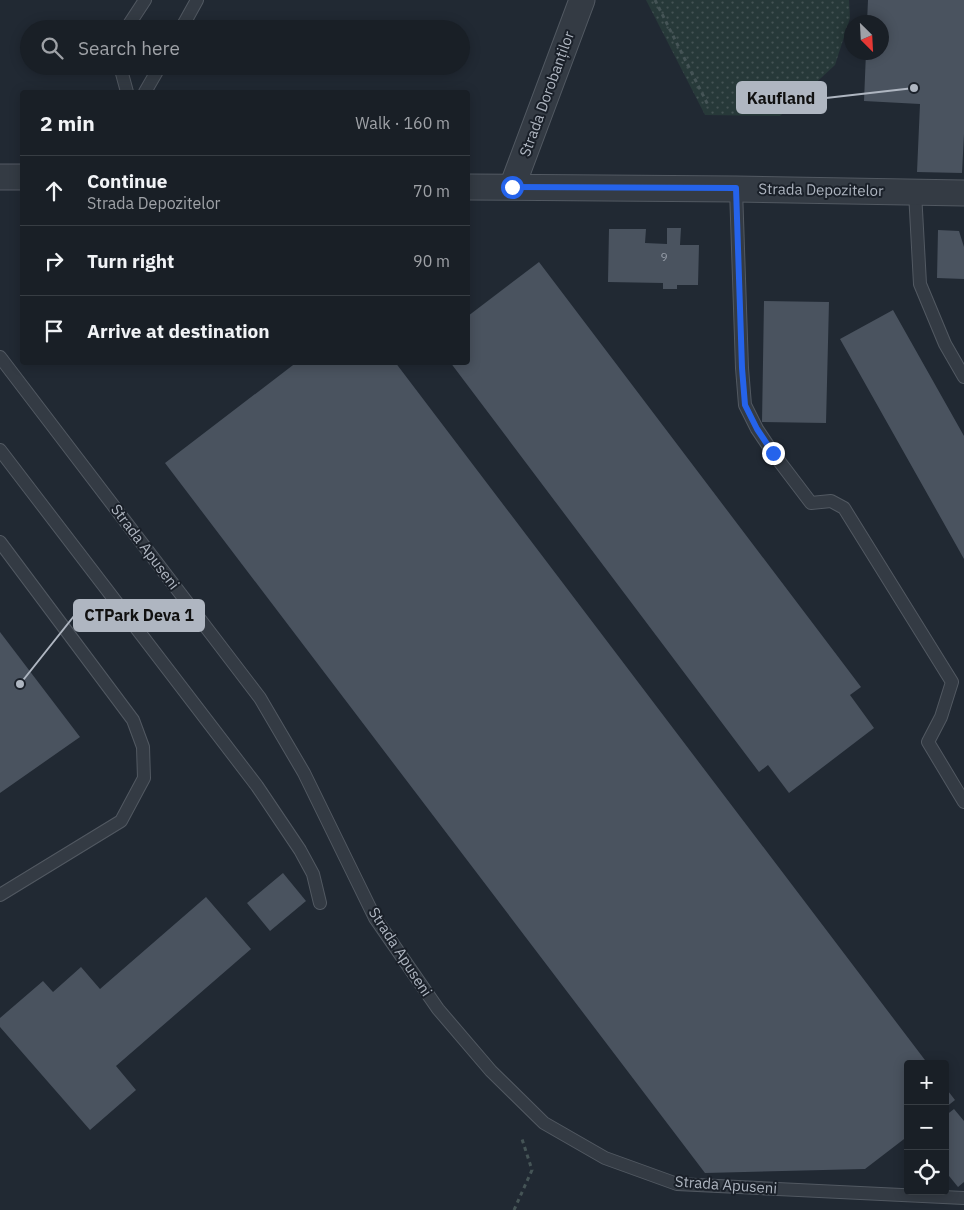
<!DOCTYPE html>
<meta charset="utf-8">
<style>
:root{--surface:#191f26;--page:#22272e;--text:#f1f3f6;--muted:#9fa2a7;--line:#373d43}
body{margin:0;font-family:"IBM Plex Sans",sans-serif;background:var(--page);color:var(--text)}
.controls{position:absolute;right:15px;bottom:15px;display:grid;overflow:hidden;border-radius:5px;box-shadow:0 2px 12px #0003}
.controls button{width:45px;height:45px;display:grid;place-items:center;padding:0;border:0;border-bottom:1px solid var(--line);background:var(--surface);color:var(--text);font:25px sans-serif}
.compass{position:absolute;left:844px;top:15px;width:45px;height:45px;border-radius:50%;background:var(--surface);box-shadow:0 2px 12px #0003;rotate:156deg}
.stop{position:absolute;width:15px;height:15px;margin:-11px;border:4px solid #2563eb;border-radius:50%;background:#fff}
.stop.end{background:#2563eb;border-color:#fff;box-shadow:0 1px 5px #0008}
.list{margin:0;padding:0;list-style:none}
h2{display:flex;justify-content:space-between;align-items:center;height:65px;margin:0;padding:0 20px;font-size:21px}
h2 small{font-size:16px;font-weight:400;color:var(--muted)}
.list li{display:grid;grid-template-columns:32px 1fr auto;gap:15px;align-items:center;box-sizing:border-box;height:70px;padding:0 20px;border-top:1px solid var(--line)}
.list b{display:block;font-size:19px;white-space:nowrap}
.list p{margin:0;font-size:16px;white-space:nowrap;color:var(--muted)}
.list em{font-size:16px;font-style:normal;color:var(--muted)}
.icon{flex:none;width:28px;height:28px;fill:none;stroke:currentColor;stroke-width:2;stroke-linecap:round;stroke-linejoin:round}
.map{position:relative;flex:none;width:964px;height:1210px;overflow:hidden}
.search{position:absolute;background:var(--surface);box-shadow:0 2px 12px #0003;left:20px;top:20px;width:450px;height:55px;display:flex;align-items:center;gap:12px;box-sizing:border-box;padding:0 18px;border-radius:28px;color:var(--muted);font-size:19px}
.panel{position:absolute;background:var(--surface);box-shadow:0 2px 12px #0003;left:20px;top:90px;width:450px;height:275px;border-radius:5px}
.map>svg:first-child{display:block}
.park{fill:url(#park-dots)}
.building{fill:#4a535f}
.lines{fill:none;stroke-linecap:round;stroke-linejoin:round}
.lane-casing{stroke:#525962;stroke-width:14}
.street-casing{stroke:#525962;stroke-width:27}
.path{stroke:#455456;stroke-width:3;stroke-dasharray:4 4;stroke-linecap:butt}
.lane{stroke:#343b44;stroke-width:12}
.street{stroke:#343b44;stroke-width:25}
.route{stroke:#2563eb;stroke-width:6}
.labels{text-anchor:middle;stroke-width:4;stroke-linejoin:round;paint-order:stroke}
.number-label{font-size:12px;fill:#969da8}
.street-label{font-size:15px;fill:#afb6c1;stroke:#1a2029}
.leader{fill:none;stroke:#afb6c1;stroke-width:2}
.callout-dot{fill:#afb6c1;stroke:#1a2029;stroke-width:2}
.callout{fill:#afb6c1;stroke:#afb6c1;stroke-width:2}
.callout-label{font-size:16px;text-anchor:middle;font-weight:bold;fill:#111}
</style>
<div class="map">
<svg width="964" height="1210" viewBox="0 0 964 1210">
<defs>
<pattern id="park-dots" width="8" height="8" patternUnits="userSpaceOnUse" patternTransform="scale(1.25)"><rect width="8" height="8" fill="#273939"/><path d="M2 2h.1M6 6h.1" fill="none" stroke="#445354" stroke-width="1.8" stroke-linecap="round"/></pattern>
</defs>
<rect width="100%" height="100%" fill="#212933"/>
<path class="park" d="M 646,0 L 849,0 L 850,18 L 835,65 L 780,116 L 705,115 Z"/>
<path class="building" d="M 868,0 L 964,0 L 964,134 L 962,173 L 917,172 L 920,104 L 864,101 L 866,52 L 882,52 L 882,22 L 867,22 Z
M 667,228 L 681,228 L 680,245 L 699,245 L 698,285 L 677,285 L 677,289 L 663,289 L 663,283 L 608,282 L 609,229 L 646,229 L 645,243 L 667,244 Z
M 938,230 L 959,231 L 964,247 L 964,279 L 937,278 Z
M 539,262 L 861,687 L 850,695 L 874,728 L 789,793 L 768,765 L 759,772 L 450,362 L 468,362 L 468,316 Z
M 764,301 L 829,302 L 826,423 L 762,422 Z
M 893,310 L 964,436 L 964,559 L 840,339 Z
M 297,362 L 395,362 L 928,1064 L 908,1064 L 908,1136 L 865,1169 L 705,1173 L 165,463 Z
M 0,632 L 80,737 L 0,793 Z
M 283,873 L 306,901 L 270,931 L 247,903 Z
M 206,897 L 251,949 L 116,1066 L 136,1090 L 90,1130 L 0,1027 L 0,1018 L 43,981 L 53,992 L 81,967 L 100,989 Z
M 945,1087 L 955,1100 L 945,1108 Z
M 954,1109 L 964,1121 L 964,1182 L 958,1187 L 945,1171 L 945,1116 Z"/>
<g class="lines">
<defs>
<path id="lane" d="M 126,29 L 145,0
M 181,29 L 197,0
M 120,66 L 127,92
M 145,92 L 160,66
M 736,189 L 742,368 L 745,405 L 757,429 L 773,453 L 811,503 L 831,501 L 844,508 L 952,682 L 941,717 L 928,742 L 964,802
M 915,192 L 920,284 L 945,344 L 964,377
M 0,357 L 260,698 L 304,773 L 375,918 L 438,1009 L 491,1071 L 544,1123 L 605,1158 L 677,1184 L 964,1198
M 0,450 L 257,786 L 300,850 L 313,874 L 320,903
M 0,542 L 133,720 L 143,747 L 144,778 L 121,821 L 0,895"/>
<path id="street" d="M 0,177 L 22,177
M 468,187 L 736,189 L 964,193
M 512,187 L 582,0"/>
</defs>
<use href="#lane" class="lane-casing"/>
<use href="#street" class="street-casing"/>
<path class="path" d="M 655,0 L 709,107
M 514,1210 L 532,1170 L 522,1139"/>
<use href="#lane" class="lane"/>
<use href="#street" class="street"/>
</g>
<g class="lines">
<path class="route" d="M 512,187 L 736,188 L 742,368 L 745,405 L 757,429 L 773,453"/>
</g>
<g class="labels">
<g class="number-label">
<text x="664" y="261">9</text>
</g>
<g class="street-label">
<text transform="translate(547 94) rotate(-70)" y="5">Strada Dorobanților</text>
<text transform="translate(821 190) rotate(1)" y="5">Strada Depozitelor</text>
<text transform="translate(145 547) rotate(53)" y="5">Strada Apuseni</text>
<text transform="translate(400 952) rotate(57)" y="5">Strada Apuseni</text>
<text transform="translate(726 1185) rotate(4)" y="5">Strada Apuseni</text>
</g>
</g>
<path class="leader" d="M914 88L826 98M20 684L74 616"/>
<g class="callout-dot">
<circle cx="914" cy="88" r="5"/>
<circle cx="20" cy="684" r="5"/>
</g>
<g class="callout">
<rect x="737" y="82" width="89" height="31" rx="5"/>
<rect x="74" y="600" width="130" height="31" rx="5"/>
</g>
<g class="callout-label">
<text x="781" y="104">Kaufland</text>
<text x="139" y="621">CTPark Deva 1</text>
</g>
</svg>
<div class="controls">
<button>+</button>
<button>−</button>
<button><svg class="icon" aria-label="locate" viewBox="0 0 24 24"><circle cx="12" cy="12" r="6"/><path d="M12 2v4M12 18v4M2 12h4M18 12h4"/></svg></button>
</div>
<svg class="compass" viewBox="-18 -18 36 36"><path d="M0-13l5 13h-10z" fill="#e53935"/><path d="M0 13l5-13h-10z" fill="#9fa2a7"/></svg>
<div class="stop" style="left:512px;top:187px"></div>
<div class="stop end" style="left:773px;top:453px"></div>
<div class="search"><svg class="icon" aria-label="search" viewBox="0 0 24 24"><circle cx="10" cy="10" r="6"/><path d="M15 15l6 6"/></svg>Search here</div>
<section class="panel">
<h2>2 min<small>Walk · 160 m</small></h2>
<ul class="list">
<li><svg class="icon" aria-label="ahead" viewBox="0 0 24 24"><path d="M12 20V5M6 11l6-6 6 6"/></svg><div><b>Continue</b><p>Strada Depozitelor</p></div><em>70 m</em></li>
<li><svg class="icon" aria-label="right" viewBox="0 0 24 24"><path d="M7 20v-9h11M14 6l5 5-5 5"/></svg><div><b>Turn right</b></div><em>90 m</em></li>
<li><svg class="icon" aria-label="arrive" viewBox="0 0 24 24"><path d="M6 21V4h12l-3 4 3 4H6"/></svg><div><b>Arrive at destination</b></div></li>
</ul>
</section>
</div>
